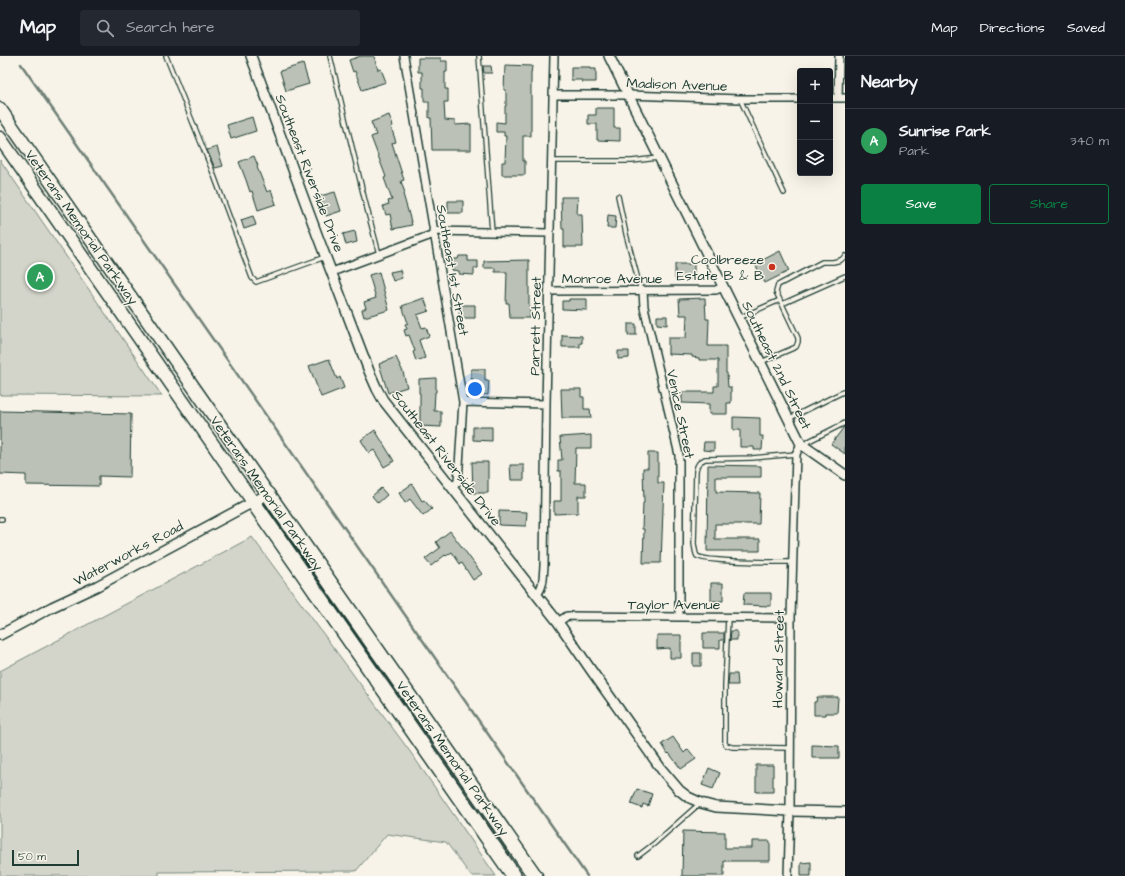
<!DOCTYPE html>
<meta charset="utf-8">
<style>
:root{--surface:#171b24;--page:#242831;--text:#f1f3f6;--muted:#9ea1a6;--line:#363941;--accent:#0b8043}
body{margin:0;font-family:"Architects Daughter",sans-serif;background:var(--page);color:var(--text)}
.controls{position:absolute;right:12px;top:12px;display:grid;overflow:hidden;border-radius:4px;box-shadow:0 4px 16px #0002}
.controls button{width:36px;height:36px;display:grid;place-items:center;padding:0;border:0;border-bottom:1px solid var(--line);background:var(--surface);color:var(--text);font:20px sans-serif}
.scale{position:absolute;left:12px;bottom:10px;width:67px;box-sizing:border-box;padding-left:4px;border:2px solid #1f3d34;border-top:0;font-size:11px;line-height:14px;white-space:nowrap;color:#1f3d34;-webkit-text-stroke:3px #f7f3e8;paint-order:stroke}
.you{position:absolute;left:475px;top:333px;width:14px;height:14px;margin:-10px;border:3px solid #fff;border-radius:50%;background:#1a73e8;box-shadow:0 0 0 6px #1a73e833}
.badge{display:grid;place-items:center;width:26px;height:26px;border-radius:50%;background:var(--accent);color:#fff;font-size:13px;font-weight:700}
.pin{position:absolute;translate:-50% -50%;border:2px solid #fff;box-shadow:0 1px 4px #0006}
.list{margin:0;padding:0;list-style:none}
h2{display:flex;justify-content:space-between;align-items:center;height:52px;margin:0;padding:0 16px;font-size:17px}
h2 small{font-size:13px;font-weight:400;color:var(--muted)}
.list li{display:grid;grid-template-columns:26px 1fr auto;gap:12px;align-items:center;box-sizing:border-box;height:64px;padding:0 16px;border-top:1px solid var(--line)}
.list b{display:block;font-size:15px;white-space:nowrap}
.list p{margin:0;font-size:13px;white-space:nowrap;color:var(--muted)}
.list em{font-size:13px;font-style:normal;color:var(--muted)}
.actions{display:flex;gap:8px;padding:12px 16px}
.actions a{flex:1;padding:9px 0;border:1px solid var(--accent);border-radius:4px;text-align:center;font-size:14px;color:var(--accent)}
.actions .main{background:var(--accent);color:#fff}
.icon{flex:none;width:22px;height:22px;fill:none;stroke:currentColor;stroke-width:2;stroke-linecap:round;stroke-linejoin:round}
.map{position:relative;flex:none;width:845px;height:820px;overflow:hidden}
header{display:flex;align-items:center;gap:24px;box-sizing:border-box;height:56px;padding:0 20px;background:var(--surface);border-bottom:1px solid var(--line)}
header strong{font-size:19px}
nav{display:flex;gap:22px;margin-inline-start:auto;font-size:14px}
.search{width:280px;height:36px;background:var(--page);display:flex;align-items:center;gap:10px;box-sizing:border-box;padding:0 14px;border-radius:4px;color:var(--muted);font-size:15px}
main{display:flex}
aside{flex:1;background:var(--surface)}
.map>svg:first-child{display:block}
.green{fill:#d3d5ca;stroke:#79897f}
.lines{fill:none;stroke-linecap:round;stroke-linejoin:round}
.stream{stroke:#6f8077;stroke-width:2.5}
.building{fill:#bbc1b6;stroke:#1f3d34}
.service-casing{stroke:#1f3d34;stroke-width:6}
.minor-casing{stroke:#1f3d34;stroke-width:10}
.tertiary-casing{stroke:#1f3d34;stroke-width:12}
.trunk-casing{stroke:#1f3d34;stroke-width:15}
.motorway-casing{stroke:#1f3d34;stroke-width:17}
.service{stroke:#f7f3e8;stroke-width:3.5}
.minor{stroke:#f7f3e8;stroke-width:7}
.tertiary{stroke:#f7f3e8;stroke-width:9}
.trunk{stroke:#f7f3e8;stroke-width:12}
.motorway{stroke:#f7f3e8;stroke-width:14}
.poi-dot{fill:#c8321e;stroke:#f7f3e8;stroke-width:1.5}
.labels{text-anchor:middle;stroke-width:3;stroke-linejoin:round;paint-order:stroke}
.street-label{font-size:14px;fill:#1f3d34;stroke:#f7f3e8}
.poi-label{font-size:14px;fill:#1f3d34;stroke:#f7f3e8;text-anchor:end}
</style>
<header>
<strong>Map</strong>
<div class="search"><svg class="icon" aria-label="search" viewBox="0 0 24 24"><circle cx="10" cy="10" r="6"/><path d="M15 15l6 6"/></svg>Search here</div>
<nav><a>Map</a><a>Directions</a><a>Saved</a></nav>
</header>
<main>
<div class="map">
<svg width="845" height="820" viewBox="0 0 845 820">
<rect width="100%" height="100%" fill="#f7f3e8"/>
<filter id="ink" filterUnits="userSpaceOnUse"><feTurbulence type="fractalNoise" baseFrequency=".025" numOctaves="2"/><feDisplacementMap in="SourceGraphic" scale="8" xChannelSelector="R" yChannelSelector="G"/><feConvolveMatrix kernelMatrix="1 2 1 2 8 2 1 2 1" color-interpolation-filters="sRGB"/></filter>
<g filter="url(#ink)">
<path class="green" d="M 0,104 L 162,340 L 0,339 Z
M 252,481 L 411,697 L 496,820 L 471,820 L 446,786 L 387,778 L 356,815 L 159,816 L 159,820 L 0,820 L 0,615 Z"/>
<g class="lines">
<path class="stream" d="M 21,8 L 587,820"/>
</g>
<path class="building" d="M 361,0 L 374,0 L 378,14 L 381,13 L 386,26 L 362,34 L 355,15 L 353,16 L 349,4 Z
M 418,2 L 441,2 L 441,5 L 447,5 L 447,16 L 445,16 L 445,33 L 448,33 L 448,46 L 444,46 L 445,64 L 455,65 L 455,69 L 471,68 L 471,94 L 432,94 L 431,62 L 429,62 L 429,46 L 424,46 L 424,32 L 422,32 L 422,16 L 418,16 Z
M 303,8 L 309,28 L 286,35 L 280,15 Z
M 505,9 L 532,10 L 531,18 L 531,80 L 523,80 L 523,105 L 525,105 L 525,119 L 502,119 L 502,106 L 505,106 L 506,80 L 504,80 L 504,76 L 496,76 L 496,66 L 505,67 L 505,50 L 506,50 L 506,34 L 504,34 Z
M 483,10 L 491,10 L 492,17 L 484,17 Z
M 571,11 L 590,11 L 590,13 L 596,13 L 596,26 L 582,26 L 582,24 L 571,24 Z
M 596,52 L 614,52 L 614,72 L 620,72 L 620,85 L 597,84 L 597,68 L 588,68 L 588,59 L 596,59 Z
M 389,59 L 393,70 L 391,71 L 396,86 L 392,87 L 404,124 L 401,125 L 405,137 L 403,138 L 412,169 L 393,173 L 390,158 L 386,159 L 383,150 L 389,148 L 388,145 L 392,144 L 384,122 L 386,121 L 371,81 L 376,79 L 371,66 Z
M 252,61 L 256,75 L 231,83 L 227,69 Z
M 217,91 L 223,110 L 215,112 L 207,94 Z
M 254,100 L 258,110 L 257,111 L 267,136 L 271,134 L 276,148 L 258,154 L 252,135 L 250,136 L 246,124 L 239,106 Z
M 335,136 L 341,155 L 326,160 L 320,140 Z
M 561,141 L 578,141 L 577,158 L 582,158 L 583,191 L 564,191 L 564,173 L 562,173 Z
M 448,145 L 463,145 L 463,157 L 448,157 Z
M 608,159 L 616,160 L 615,172 L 607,172 Z
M 253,160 L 256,169 L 244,173 L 241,164 Z
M 355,175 L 357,186 L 346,189 L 343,178 Z
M 780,195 L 789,215 L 765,227 L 755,208 Z
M 459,200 L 468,200 L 468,205 L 478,205 L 478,212 L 474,212 L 474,219 L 459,218 L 459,215 L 452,214 L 453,203 L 458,203 Z
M 529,204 L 529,250 L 530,250 L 530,262 L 510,262 L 509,247 L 506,247 L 507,216 L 495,216 L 495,212 L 484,212 L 484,205 Z
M 675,208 L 694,208 L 694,223 L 675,223 Z
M 400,214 L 402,222 L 393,225 L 390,216 Z
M 379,216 L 389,254 L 364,261 L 362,254 L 366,252 L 364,246 L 376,242 L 369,219 Z
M 424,242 L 429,255 L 417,259 L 422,272 L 426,271 L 429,280 L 419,284 L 425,302 L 416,305 L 413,296 L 415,295 L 409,279 L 406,280 L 404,274 L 407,273 L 405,268 L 408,267 L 402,250 Z
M 705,242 L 706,263 L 709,263 L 708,290 L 726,290 L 726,317 L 727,317 L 728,331 L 731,331 L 731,347 L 727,347 L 727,358 L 709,358 L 709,348 L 682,347 L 682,336 L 714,336 L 714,330 L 718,330 L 718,304 L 699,304 L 699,302 L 692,301 L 692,299 L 668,298 L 668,282 L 686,282 L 687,259 L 680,259 L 679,243 Z
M 569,243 L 587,243 L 587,254 L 562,253 L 562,245 L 569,245 Z
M 460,249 L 475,249 L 475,262 L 459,262 Z
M 657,260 L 667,260 L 667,269 L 657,268 Z
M 628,268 L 636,268 L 636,279 L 628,279 Z
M 562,279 L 582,280 L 582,287 L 580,287 L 580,291 L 562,291 Z
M 618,295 L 629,295 L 629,302 L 618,303 Z
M 396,301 L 403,316 L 407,331 L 388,337 L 379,308 Z
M 329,303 L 337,323 L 340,321 L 344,332 L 321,341 L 309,310 Z
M 471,313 L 485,313 L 485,325 L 489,325 L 488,339 L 473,338 L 473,323 L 471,323 Z
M 436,322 L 436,336 L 435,336 L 434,355 L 441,355 L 441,371 L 420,370 L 420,337 L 419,337 L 419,323 Z
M 561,333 L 581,333 L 581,341 L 584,341 L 584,353 L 590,353 L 591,362 L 562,362 Z
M 0,355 L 131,358 L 130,421 L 99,420 L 99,430 L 26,429 L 26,419 L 0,418 Z
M 733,361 L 760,362 L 760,380 L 763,380 L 762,394 L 754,394 L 754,391 L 740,391 L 740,374 L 733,374 Z
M 473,371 L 492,371 L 492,385 L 473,384 Z
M 844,371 L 845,371 L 845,398 L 831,388 Z
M 375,374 L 394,405 L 384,411 L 374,394 L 369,397 L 361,384 Z
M 591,379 L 591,392 L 576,392 L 575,427 L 586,427 L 586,440 L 578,440 L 578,457 L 554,458 L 554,445 L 561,445 L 561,415 L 558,415 L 558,404 L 562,404 L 560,381 Z
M 704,386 L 714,386 L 714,395 L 703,394 Z
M 648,397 L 658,397 L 658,427 L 664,427 L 661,507 L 643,507 L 644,473 L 642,473 L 643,447 L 644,447 L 643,412 L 648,412 Z
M 472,406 L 488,406 L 488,437 L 473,437 Z
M 510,409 L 524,409 L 524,424 L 511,424 Z
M 708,409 L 761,410 L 761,421 L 716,421 L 716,436 L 760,437 L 759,468 L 715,468 L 715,483 L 760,483 L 760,495 L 707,495 Z
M 412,428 L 422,445 L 424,444 L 432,453 L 423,460 L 410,443 L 405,447 L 399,437 Z
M 381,432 L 387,439 L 378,447 L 372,440 Z
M 499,455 L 527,456 L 526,470 L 499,469 Z
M 450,475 L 482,518 L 473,524 L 462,507 L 460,508 L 452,496 L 446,500 L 445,499 L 431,510 L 425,503 L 440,492 L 436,486 Z
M 711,527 L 723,527 L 723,545 L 711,545 Z
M 744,537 L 771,537 L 771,550 L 743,549 Z
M 731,575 L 737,575 L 737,584 L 730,584 Z
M 703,577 L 724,577 L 724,584 L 720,584 L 720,592 L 703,592 Z
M 657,579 L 681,579 L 681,602 L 670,602 L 670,592 L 657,593 Z
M 693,597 L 701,597 L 701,610 L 693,610 Z
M 729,618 L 737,618 L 738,629 L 728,629 Z
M 817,641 L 838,641 L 837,657 L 826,657 L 826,659 L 814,659 L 814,646 L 816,646 Z
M 673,681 L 684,697 L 688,693 L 696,703 L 681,713 L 669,697 L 668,698 L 662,688 Z
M 812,689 L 839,690 L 839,702 L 812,702 Z
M 756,709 L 773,709 L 773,736 L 756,736 Z
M 709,712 L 720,717 L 713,733 L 702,729 Z
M 637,733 L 652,738 L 648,750 L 643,748 L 642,752 L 631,748 Z
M 683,775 L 725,776 L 725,792 L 752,792 L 752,785 L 770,785 L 770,805 L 724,805 L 724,820 L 682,820 Z
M 811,806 L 811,820 L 801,820 L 801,807 Z"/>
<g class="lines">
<defs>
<path id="service" d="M 166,0 L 212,114 L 252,222 L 256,226 L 325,201
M 330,0 L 365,145 L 379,198
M 479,0 L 492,176
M 740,43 L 784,137
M 552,105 L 632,105 L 658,102
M 618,140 L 626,178 L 641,235
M 780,244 L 776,236 L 778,229 L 822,206 L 833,206 L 841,204 L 845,200
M 782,248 L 845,220
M 739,262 L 780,244 L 782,248 L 798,282 L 798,286 L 796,291 L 761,306
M 788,363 L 845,335
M 804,389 L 809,385 L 845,367
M 0,463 L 2,463
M 793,506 C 779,506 705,506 697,500 C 695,497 695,492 694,488 L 696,415 C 697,408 699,406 705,403 L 752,402 L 796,398
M 728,561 L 725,630 L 725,687 L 726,689 L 732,691 L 790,692
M 638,800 L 655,787 L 699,748"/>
<path id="minor" d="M 404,0 L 463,346 L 458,426 L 452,431
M 553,39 L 628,39 L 740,43 L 800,43
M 830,42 L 845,42
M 838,42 L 839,0
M 433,175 L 550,177
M 332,216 L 434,178
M 549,235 L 716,234 L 723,231
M 643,235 L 644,251 L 679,399 L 679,561
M 463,346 L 546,348
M 537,538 C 544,531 543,520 544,510 L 546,348 L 554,0
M 558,566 L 567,560 L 791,562
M 788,820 L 790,755 L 791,562 L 796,398 L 801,388"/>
<path id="tertiary" d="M 251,0 L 318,181 L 369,315 L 377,333 L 383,344 L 558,566 L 591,614 L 662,714 L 679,734 L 688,741 L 701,747 L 716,751 L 790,755 L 845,756
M 609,0 L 801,388 L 845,419
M 0,579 L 52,551 L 97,530 L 268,438"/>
<path id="trunk" d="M 0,53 L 268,438
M 0,82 L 253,446"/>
<path id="motorway" d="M 268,438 L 535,820
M 253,446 L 514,820"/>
</defs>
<use href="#service" class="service-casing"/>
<use href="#minor" class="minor-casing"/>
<use href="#tertiary" class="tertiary-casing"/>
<use href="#trunk" class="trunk-casing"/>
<use href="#motorway" class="motorway-casing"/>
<use href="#service" class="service"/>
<use href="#minor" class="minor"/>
<use href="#tertiary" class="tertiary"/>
<use href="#trunk" class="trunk"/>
<use href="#motorway" class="motorway"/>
</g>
</g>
<circle class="poi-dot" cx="772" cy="211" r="4"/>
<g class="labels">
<g class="street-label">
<text transform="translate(677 28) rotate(2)" y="5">Madison Avenue</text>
<text transform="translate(310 117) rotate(69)" y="5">Southeast Riverside Drive</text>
<text transform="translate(82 171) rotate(55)" y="5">Veterans Memorial Parkway</text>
<text transform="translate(453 214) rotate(80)" y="5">Southeast 1st Street</text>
<text x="612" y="227">Monroe Avenue</text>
<text transform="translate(535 270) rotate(-89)" y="5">Parrett Street</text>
<text transform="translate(777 309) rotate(64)" y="5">Southeast 2nd Street</text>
<text transform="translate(681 358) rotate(78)" y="5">Venice Street</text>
<text transform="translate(447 402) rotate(52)" y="5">Southeast Riverside Drive</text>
<text transform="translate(267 437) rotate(55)" y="5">Veterans Memorial Parkway</text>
<text transform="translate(128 497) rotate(-28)" y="5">Waterworks Road</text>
<text x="674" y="553">Taylor Avenue</text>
<text transform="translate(778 603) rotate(-89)" y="5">Howard Street</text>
<text transform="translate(453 702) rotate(55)" y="5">Veterans Memorial Parkway</text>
</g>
<g class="poi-label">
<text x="764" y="208">Coolbreeze<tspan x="764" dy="16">Estate B &amp; B</tspan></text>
</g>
</g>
</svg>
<div class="controls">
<button>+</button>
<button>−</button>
<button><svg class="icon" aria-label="layers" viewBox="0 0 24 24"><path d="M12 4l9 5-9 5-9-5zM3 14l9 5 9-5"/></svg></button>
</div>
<div class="scale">50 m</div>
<div class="you"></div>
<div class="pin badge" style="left:40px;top:221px;background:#2e9e5b">A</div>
</div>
<aside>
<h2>Nearby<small></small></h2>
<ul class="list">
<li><span class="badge" style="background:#2e9e5b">A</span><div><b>Sunrise Park</b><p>Park</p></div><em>340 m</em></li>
</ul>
<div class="actions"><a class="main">Save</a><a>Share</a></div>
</aside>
</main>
